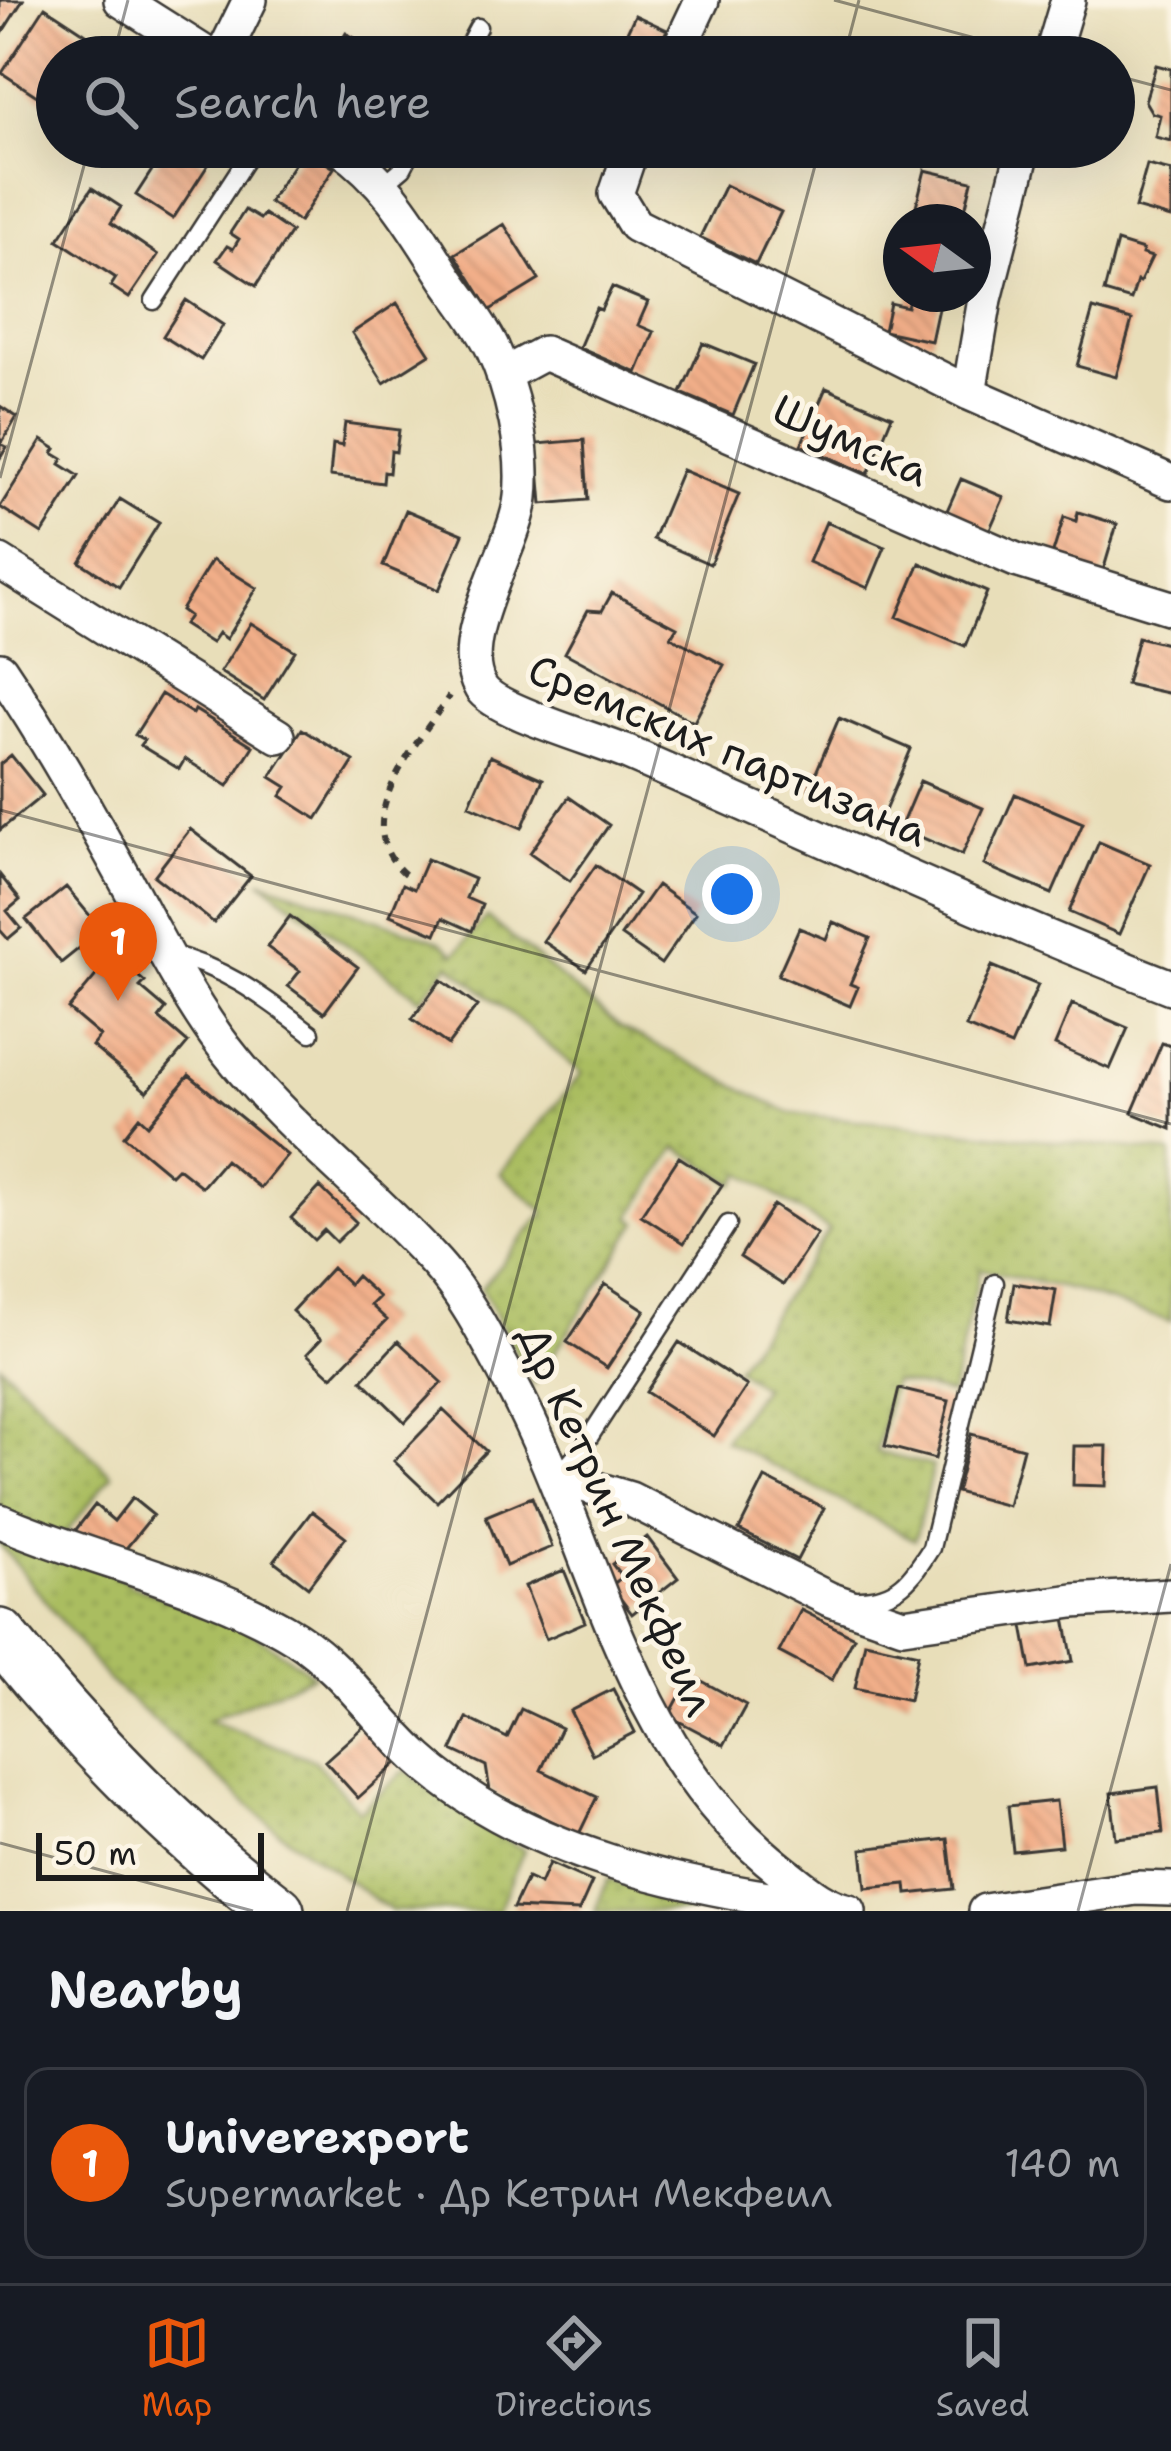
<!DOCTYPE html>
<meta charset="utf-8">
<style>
:root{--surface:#171b24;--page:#242831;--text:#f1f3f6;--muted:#9ea1a6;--line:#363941;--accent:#ea580c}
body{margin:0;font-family:"Shantell Sans",sans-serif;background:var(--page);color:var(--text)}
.compass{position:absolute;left:883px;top:204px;width:108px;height:108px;border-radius:50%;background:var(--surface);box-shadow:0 12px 48px #0002;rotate:285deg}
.scale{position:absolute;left:36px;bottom:30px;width:228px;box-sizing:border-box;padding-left:12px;border:6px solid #1c1c1c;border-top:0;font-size:33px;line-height:42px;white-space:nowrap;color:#1c1c1c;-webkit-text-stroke:9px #fcf5e5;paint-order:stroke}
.you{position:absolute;left:732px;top:894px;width:42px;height:42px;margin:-30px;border:9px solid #fff;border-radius:50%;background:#1a73e8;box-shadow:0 0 0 18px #1a73e833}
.badge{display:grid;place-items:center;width:78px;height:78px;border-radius:50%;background:var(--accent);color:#fff;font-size:39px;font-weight:700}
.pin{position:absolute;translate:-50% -99px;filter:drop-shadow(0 3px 6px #0008)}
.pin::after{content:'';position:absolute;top:63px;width:42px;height:36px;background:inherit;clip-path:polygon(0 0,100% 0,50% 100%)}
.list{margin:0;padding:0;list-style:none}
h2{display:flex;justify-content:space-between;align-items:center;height:156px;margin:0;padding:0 48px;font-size:51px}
h2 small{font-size:39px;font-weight:400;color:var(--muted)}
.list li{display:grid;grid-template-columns:78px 1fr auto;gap:36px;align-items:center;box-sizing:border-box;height:192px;margin:0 24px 24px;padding:0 24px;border:3px solid var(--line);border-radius:24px}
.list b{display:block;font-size:45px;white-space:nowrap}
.list p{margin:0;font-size:39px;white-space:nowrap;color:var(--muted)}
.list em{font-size:39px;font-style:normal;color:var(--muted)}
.icon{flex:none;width:66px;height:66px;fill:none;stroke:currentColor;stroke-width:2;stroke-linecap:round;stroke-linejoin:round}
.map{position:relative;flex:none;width:1171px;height:1911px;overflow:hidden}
.search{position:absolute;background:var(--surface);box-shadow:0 12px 48px #0002;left:36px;right:36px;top:36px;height:132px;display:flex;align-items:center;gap:30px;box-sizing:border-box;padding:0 42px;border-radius:66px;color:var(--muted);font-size:45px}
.sheet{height:372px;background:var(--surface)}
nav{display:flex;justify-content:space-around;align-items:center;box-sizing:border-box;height:168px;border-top:3px solid var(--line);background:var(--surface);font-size:33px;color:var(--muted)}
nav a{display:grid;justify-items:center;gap:6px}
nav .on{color:var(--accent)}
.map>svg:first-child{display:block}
.grass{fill:url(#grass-dots);stroke:#636c3e;stroke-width:3}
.building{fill:url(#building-back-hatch)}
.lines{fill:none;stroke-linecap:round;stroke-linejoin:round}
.service-casing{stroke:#3b3934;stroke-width:21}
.minor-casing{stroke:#3b3934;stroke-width:38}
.primary-casing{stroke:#3b3934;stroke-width:56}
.path{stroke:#3b3934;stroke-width:6;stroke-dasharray:9 9;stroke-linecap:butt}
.service{stroke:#fff;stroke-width:16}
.minor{stroke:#fff;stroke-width:33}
.primary{stroke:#fff;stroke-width:51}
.ticks{fill:none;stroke:#1c1c1c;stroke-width:3;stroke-opacity:0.45}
.labels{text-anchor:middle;stroke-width:10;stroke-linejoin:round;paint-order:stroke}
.street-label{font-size:42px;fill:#1c1c1c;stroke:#fcf5e5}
</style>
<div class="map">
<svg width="1171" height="1911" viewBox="0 0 1171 1911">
<defs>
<pattern id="grass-dots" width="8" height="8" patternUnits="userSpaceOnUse" patternTransform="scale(3)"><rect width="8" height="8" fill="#aabd61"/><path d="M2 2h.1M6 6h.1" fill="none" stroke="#92a254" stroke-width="1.8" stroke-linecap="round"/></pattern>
<pattern id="building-back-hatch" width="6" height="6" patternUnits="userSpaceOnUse" patternTransform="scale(3)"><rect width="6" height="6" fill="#f2af89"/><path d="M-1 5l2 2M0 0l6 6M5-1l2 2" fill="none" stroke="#cf9676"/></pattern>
</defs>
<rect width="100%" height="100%" fill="#fcf5e5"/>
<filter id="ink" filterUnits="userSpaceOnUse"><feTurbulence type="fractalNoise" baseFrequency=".00833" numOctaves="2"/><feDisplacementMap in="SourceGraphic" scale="24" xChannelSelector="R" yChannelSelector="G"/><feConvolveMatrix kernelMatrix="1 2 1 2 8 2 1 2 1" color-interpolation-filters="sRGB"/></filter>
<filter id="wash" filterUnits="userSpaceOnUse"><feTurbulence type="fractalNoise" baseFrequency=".004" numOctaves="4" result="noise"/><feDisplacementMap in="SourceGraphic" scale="48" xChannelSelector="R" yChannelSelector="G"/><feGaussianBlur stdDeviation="2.7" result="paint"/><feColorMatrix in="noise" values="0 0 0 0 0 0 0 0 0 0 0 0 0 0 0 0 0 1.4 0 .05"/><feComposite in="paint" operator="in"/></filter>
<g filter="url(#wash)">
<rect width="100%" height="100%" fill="#e8deb9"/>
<path class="grass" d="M 260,880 L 440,941 L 455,954 L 487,917 L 620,1027 L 790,1113 L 1171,1153 L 1171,1322 L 1077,1291 L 980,1269 L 951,1394 L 893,1381 L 876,1452 L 933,1466 L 915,1540 L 724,1440 L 762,1387 L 736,1368 L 829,1230 L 742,1173 L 735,1184 L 677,1147 L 631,1217 L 638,1222 L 534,1385 L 481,1288 L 545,1212 L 500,1173 L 582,1073 L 450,964 L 420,999 Z
M 0,1364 L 112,1475 L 65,1534 L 130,1585 L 249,1630 L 314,1675 L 208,1720 L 314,1760 L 359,1811 L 406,1770 L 476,1823 L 524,1850 L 498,1911 L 391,1911 L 277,1830 L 107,1679 L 0,1544 Z
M 608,1879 L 701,1909 L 701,1911 L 595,1911 Z"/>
<g id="blocks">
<path class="building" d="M 0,0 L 23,0 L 0,36 Z
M 45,7 L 86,34 L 71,57 L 57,57 L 57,79 L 43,100 L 2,73 Z
M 635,15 L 667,30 L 654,57 L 627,57 L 617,53 Z
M 346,33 L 372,48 L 389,57 L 332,57 Z
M 1156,65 L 1171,69 L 1171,141 L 1155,137 L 1160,115 L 1152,113 L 1145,101 Z
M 167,147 L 181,147 L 208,165 L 173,219 L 136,195 Z
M 304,149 L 334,168 L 299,222 L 269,202 Z
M 1147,165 L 1171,171 L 1171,218 L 1135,208 Z
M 925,170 L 972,181 L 962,222 L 912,222 Z
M 725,185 L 781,212 L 756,264 L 700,237 Z
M 92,188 L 121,207 L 111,223 L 158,255 L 129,298 L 111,286 L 116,278 L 58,240 Z
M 245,210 L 260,219 L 264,214 L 291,232 L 256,286 L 217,260 L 227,246 L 233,249 L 239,239 L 230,233 Z
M 504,224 L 539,280 L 490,310 L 455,254 Z
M 1117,242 L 1143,250 L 1142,254 L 1152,257 L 1140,282 L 1137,281 L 1131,300 L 1104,292 Z
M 612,287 L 648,302 L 638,325 L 654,332 L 637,373 L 579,348 L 596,308 L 601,310 Z
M 910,294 L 941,294 L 931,341 L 884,331 L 890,303 L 907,307 Z
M 186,300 L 223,325 L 201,360 L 163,336 Z
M 397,303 L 430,354 L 384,383 L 352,333 Z
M 1093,309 L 1132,320 L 1116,377 L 1077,366 Z
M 703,343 L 754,364 L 733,415 L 681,393 Z
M 826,388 L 892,416 L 868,474 L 801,445 Z
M 0,406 L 17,417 L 1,444 L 7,447 L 0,458 Z
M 345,423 L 399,430 L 396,452 L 391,451 L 389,473 L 384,472 L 383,483 L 330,476 L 333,444 L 342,446 Z
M 42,440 L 56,449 L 53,453 L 63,459 L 60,464 L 79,476 L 42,534 L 0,507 Z
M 584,440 L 588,500 L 542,504 L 537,444 Z
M 682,470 L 739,494 L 710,564 L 653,539 Z
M 961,479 L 1004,497 L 989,531 L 946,513 Z
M 120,499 L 159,523 L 119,587 L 80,562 Z
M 406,510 L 463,534 L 439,590 L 383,566 Z
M 1078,512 L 1117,524 L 1101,578 L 1050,562 L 1064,517 L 1076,521 Z
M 826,522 L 885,547 L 868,588 L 809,562 Z
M 212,560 L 257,588 L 226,639 L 218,633 L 211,643 L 183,625 L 189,616 L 181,610 Z
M 920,563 L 987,592 L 965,646 L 897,617 Z
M 612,593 L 677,627 L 671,637 L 724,665 L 694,722 L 565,653 L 588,610 L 602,611 Z
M 251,623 L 295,651 L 264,700 L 220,672 Z
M 1138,637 L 1171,645 L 1171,694 L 1126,684 Z
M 161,694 L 193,714 L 195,710 L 253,746 L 228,786 L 185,759 L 179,769 L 140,745 L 144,740 L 135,735 Z
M 839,718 L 911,749 L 881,820 L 809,789 Z
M 302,729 L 354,761 L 317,819 L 281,796 L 287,787 L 271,777 Z
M 11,755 L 43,795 L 0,830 L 0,764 Z
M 490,756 L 543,779 L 522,828 L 469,805 Z
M 920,781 L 983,808 L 962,855 L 900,828 Z
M 1015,794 L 1083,823 L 1052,894 L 984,865 Z
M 569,797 L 609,825 L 570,881 L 530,853 Z
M 190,829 L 251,876 L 214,923 L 154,876 Z
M 1099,842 L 1150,864 L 1119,934 L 1069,912 Z
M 427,859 L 474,879 L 466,898 L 482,905 L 472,931 L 443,918 L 436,934 L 390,915 L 403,884 L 414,889 Z
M 596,865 L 638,894 L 586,970 L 543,941 Z
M 0,875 L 20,900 L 7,911 L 21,928 L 8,939 L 0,930 Z
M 657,885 L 696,913 L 661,964 L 621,936 Z
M 66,887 L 102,930 L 61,963 L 26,919 Z
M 290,916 L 358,967 L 324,1013 L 288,986 L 300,971 L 267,947 Z
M 833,922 L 870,938 L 850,984 L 858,987 L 850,1006 L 778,975 L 799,928 L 826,939 Z
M 113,955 L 145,982 L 140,987 L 166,1009 L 159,1018 L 188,1043 L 147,1092 L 92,1046 L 100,1036 L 68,1009 Z
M 992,966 L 1038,985 L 1011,1046 L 966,1027 Z
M 441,980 L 477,1006 L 448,1045 L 412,1019 Z
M 1072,1004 L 1128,1028 L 1110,1069 L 1055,1045 Z
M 1162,1043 L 1171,1046 L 1171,1129 L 1132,1113 Z
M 189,1075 L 287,1155 L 260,1188 L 225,1160 L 202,1187 L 178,1168 L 171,1175 L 124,1136 L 139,1117 L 148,1125 Z
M 679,1157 L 722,1185 L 684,1243 L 641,1215 Z
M 320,1187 L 356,1222 L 336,1242 L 324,1230 L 314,1240 L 291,1218 Z
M 773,1205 L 817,1234 L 783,1285 L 740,1257 Z
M 332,1268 L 349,1284 L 356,1276 L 379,1297 L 371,1305 L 387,1320 L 332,1377 L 307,1354 L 321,1339 L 292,1311 Z
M 1014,1283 L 1056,1290 L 1050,1327 L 1008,1320 Z
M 605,1284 L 645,1310 L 607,1368 L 567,1342 Z
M 398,1341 L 442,1382 L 405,1422 L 362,1380 Z
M 679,1342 L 747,1386 L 714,1436 L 646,1392 Z
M 899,1389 L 949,1401 L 935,1459 L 885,1446 Z
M 443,1410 L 486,1451 L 437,1502 L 394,1461 Z
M 971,1434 L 1023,1448 L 1008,1506 L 956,1492 Z
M 1074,1446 L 1107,1446 L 1106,1486 L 1073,1485 Z
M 765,1478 L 824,1508 L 797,1560 L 739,1530 Z
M 532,1497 L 552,1547 L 506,1566 L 486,1516 Z
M 132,1498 L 153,1515 L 119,1557 L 74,1532 L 95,1505 L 114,1521 Z
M 312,1511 L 346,1537 L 308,1587 L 274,1561 Z
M 647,1537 L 678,1578 L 632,1614 L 611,1586 L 622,1577 L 612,1564 Z
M 564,1570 L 585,1622 L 546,1639 L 525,1586 Z
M 801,1610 L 854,1637 L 832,1680 L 779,1652 Z
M 1065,1618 L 1073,1661 L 1031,1669 L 1023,1626 Z
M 865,1642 L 918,1654 L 909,1700 L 855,1688 Z
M 691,1675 L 746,1705 L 724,1745 L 669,1716 Z
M 613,1689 L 635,1732 L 592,1754 L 570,1711 Z
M 521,1709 L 561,1728 L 541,1770 L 597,1797 L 579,1834 L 490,1791 L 486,1766 L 452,1750 L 467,1718 L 507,1738 Z
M 364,1726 L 397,1763 L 358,1798 L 325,1761 Z
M 1158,1787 L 1163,1833 L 1116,1838 L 1111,1793 Z
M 1056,1801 L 1061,1846 L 1013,1851 L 1008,1806 Z
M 948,1839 L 954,1889 L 907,1894 L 906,1884 L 866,1888 L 862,1849 Z
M 549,1863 L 592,1882 L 579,1911 L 513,1908 L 527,1878 L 540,1884 Z"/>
</g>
</g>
<g filter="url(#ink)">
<use href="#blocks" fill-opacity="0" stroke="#3b3934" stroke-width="3"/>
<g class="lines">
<defs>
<path id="service" d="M 462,57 L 478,27
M 384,184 L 403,168 L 414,147
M 154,301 L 254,147
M 166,953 C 227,968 262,996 311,1033
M 558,1476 L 581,1450 L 728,1224
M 859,1599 C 898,1599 912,1578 931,1548 L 995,1283"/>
<path id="minor" d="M 121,0 L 211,57
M 222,57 L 250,0
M 675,57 L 702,0
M 1051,57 L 1068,0
M 339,147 C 390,183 414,228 447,279 C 462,301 480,323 492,347 C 512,389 526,450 521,497 C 516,547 451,641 481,688 C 496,712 599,740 630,754 C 810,832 988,916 1171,987
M 632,147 L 616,194 L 635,225 L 969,393 L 1171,482
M 503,375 L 544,353 L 1016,560 L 1171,608
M 969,393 L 985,299 L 1024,147
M 0,562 L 278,736
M 0,669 C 46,737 86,808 125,879 C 154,932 181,987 216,1036 C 278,1122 365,1184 436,1263 C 465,1295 487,1339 508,1378 C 599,1546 621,1745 781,1870 C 803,1887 821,1905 849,1911
M 557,1477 L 630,1499 L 829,1599 L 903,1625 L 1073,1601 L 1171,1595
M 0,1521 C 92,1561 214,1586 296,1638 C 346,1670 376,1720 419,1759 C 523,1854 690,1889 825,1906
M 985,1911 L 1136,1888 L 1171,1889"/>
<path id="primary" d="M 0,1635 C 82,1736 173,1832 278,1911"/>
</defs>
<use href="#service" class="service-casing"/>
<use href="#minor" class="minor-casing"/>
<use href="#primary" class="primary-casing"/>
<path class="path" d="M 405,874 C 345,821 417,746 449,696"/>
<use href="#service" class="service"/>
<use href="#minor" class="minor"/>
<use href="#primary" class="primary"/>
</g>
</g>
<path class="ticks" d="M 834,0 L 1046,57M 113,57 L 128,0M 844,57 L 859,0M 1114,75 L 1171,90M 0,478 L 89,147M 0,810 L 1171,1124M 0,1843 L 253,1911M 347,1911 L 820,147M 1078,1911 L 1171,1564"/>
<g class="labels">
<g class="street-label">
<text transform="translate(851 440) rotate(24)" y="15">Шумска</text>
<text transform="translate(728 750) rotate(23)" y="15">Сремских партизана</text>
<text transform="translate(617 1520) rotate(66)" y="15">Др Кетрин Мекфеил</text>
</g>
</g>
</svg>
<svg class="compass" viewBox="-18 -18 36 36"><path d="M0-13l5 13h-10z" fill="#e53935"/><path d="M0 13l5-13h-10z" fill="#9ea1a6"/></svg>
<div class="scale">50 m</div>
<div class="you"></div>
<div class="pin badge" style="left:118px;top:1001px">1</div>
<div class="search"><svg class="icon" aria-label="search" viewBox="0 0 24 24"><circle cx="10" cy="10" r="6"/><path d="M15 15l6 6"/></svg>Search here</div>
</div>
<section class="sheet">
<h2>Nearby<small></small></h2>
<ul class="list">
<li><span class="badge">1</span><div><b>Univerexport</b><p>Supermarket · Др Кетрин Мекфеил</p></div><em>140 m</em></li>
</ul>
</section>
<nav>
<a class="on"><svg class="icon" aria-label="map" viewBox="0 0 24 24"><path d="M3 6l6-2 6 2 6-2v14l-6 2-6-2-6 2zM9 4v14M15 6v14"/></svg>Map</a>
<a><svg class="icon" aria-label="directions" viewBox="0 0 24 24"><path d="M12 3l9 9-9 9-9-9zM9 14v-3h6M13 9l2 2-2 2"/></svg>Directions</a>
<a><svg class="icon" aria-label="saved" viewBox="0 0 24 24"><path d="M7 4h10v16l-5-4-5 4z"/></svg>Saved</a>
</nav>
